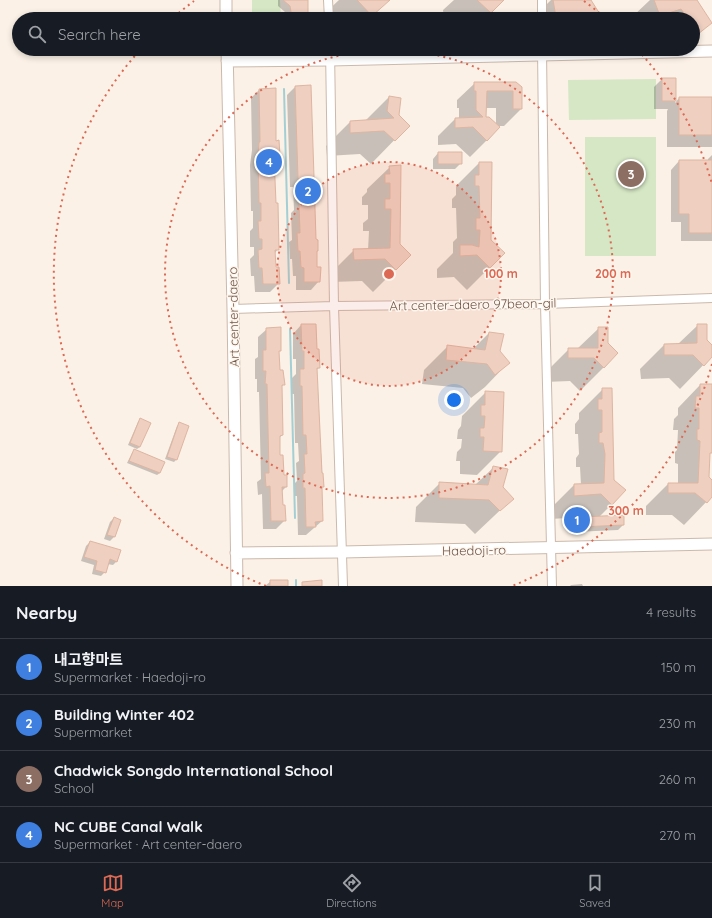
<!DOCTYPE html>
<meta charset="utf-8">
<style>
:root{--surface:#171b24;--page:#20242c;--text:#f1f3f6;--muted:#9ea1a6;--line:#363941;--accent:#dc6954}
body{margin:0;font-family:Quicksand,"Noto Sans KR",sans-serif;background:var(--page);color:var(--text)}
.you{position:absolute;left:454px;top:400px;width:14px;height:14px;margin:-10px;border:3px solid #fff;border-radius:50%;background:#1a73e8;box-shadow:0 0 0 6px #1a73e833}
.badge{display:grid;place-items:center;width:26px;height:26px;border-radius:50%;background:var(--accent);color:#fff;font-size:13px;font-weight:700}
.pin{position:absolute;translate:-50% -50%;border:2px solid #fff;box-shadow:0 1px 4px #0006}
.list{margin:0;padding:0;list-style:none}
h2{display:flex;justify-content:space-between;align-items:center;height:52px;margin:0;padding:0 16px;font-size:17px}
h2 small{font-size:13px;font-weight:400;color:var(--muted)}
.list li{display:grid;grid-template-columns:26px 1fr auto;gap:12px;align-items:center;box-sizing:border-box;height:56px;padding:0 16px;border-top:1px solid var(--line)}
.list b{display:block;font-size:15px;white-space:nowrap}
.list p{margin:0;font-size:13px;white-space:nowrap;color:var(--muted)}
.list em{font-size:13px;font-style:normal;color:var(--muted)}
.icon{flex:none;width:22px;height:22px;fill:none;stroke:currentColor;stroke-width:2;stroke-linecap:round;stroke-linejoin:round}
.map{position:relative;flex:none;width:712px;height:586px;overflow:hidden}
.search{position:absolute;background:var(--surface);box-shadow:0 2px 6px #0003;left:12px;right:12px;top:12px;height:44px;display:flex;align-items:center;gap:10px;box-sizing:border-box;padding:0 14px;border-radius:22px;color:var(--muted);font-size:15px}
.sheet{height:276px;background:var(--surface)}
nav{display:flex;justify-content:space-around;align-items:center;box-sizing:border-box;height:56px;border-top:1px solid var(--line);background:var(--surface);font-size:11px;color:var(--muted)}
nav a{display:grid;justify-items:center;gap:2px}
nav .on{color:var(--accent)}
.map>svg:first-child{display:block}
.green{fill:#d5e7c5}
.shadow{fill:#0003;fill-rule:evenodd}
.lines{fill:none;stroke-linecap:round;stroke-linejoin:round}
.stream{stroke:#a3cfd4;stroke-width:2}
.building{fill:#eecfc0;stroke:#dfb5a1}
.minor-casing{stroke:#ccb9ad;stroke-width:10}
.tertiary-casing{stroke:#ccb9ad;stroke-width:13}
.minor{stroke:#fff;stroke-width:8}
.tertiary{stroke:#fff;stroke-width:11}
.ring{fill:none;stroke:#dc6954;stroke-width:2;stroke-dasharray:2 4}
.labels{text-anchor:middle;stroke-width:3;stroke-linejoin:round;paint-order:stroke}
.street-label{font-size:13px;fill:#72584d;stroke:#fef6ec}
.centre{fill:#dc6954;stroke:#fef6ec;stroke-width:2}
.ring-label{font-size:12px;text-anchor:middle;font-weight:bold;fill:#dc6954;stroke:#fef6ec;stroke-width:3;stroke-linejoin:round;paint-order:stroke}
</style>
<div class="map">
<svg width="712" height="586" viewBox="0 0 712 586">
<rect width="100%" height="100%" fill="#fbf1e6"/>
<path class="green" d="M 252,0 L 280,0 L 281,19 L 252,19 Z
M 656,79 L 656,119 L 569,120 L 568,80 Z
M 585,137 L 656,137 L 656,256 L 585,256 Z"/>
<path class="shadow" d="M 278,0 L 307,0 L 307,19 L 285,19 L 285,12 L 278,6 Z
M 339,0 L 388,0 L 369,19 L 323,19 L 323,15 Z
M 454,0 L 503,0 L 484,19 L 444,19 L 443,10 Z
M 551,0 L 590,0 L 601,19 L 532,19 Z
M 650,0 L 696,0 L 710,23 L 693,40 L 693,19 L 633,19 L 632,17 Z
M 662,79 L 675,79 L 675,103 L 679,98 L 712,98 L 712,147 L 667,147 L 667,111 L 668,109 L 654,109 L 654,87 Z
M 475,83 L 516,83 L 521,109 L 504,126 L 498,126 L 487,140 L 470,157 L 456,144 L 438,145 L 438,136 L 455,119 L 459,119 L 459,108 L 457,108 L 457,100 ZM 486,108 L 496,108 L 496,124 L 485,118 Z
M 295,87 L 316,252 L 316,268 L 319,281 L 311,290 L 296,290 L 296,276 L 293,276 L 292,259 L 290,259 L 289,242 L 292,240 L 291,213 L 294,210 L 293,187 L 290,187 L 287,95 Z
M 275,89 L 275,142 L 279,155 L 273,160 L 278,249 L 275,253 L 275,268 L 279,283 L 270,292 L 255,292 L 254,276 L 251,276 L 250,259 L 254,255 L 254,247 L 250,247 L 250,231 L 253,228 L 253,211 L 251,211 L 250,165 L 252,150 L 251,98 L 259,90 Z
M 389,97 L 398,116 L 408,126 L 371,164 L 360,154 L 327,156 L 326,146 L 350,122 L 365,121 Z
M 438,153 L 461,163 L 455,169 L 433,169 L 433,159 Z
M 712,155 L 712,241 L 681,241 L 681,222 L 671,222 L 671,170 L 679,161 L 708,161 L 708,159 Z
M 479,163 L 490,240 L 504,253 L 467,290 L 454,277 L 437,278 L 437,269 L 453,253 L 453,242 L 457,238 L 456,208 L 452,208 L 452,199 L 456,195 L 456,186 Z
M 390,167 L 396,269 L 373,292 L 362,281 L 331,282 L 331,273 L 354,250 L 368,250 L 369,231 L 363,231 L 363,223 L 368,219 L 368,205 L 362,205 L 362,197 L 367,192 L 367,189 Z
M 301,325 L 316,350 L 319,368 L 316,370 L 323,487 L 321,488 L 322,521 L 306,535 L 298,535 L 297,496 L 295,496 L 295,483 L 297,481 L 296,463 L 299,461 L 298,443 L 295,443 L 294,394 L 292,394 L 292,378 L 296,374 L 296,359 L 293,359 L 293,334 Z
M 698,325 L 706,341 L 712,346 L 712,356 L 680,389 L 669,378 L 641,379 L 640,369 L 664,345 L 678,344 Z
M 599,328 L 604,367 L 580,391 L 570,381 L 545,382 L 545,373 L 569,349 L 577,349 Z
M 267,329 L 280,350 L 278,353 L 279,371 L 284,384 L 281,387 L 282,435 L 279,438 L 279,456 L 286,487 L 281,492 L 285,520 L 276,529 L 263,529 L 262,494 L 258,495 L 257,482 L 261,479 L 259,392 L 257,392 L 257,379 L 255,379 L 255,359 L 258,357 L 258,337 Z
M 489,333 L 499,351 L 508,363 L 485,387 L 471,398 L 463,388 L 422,384 L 424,370 L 448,346 L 473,349 Z
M 700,385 L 711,452 L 709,454 L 708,478 L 712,481 L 712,496 L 684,525 L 672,515 L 646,515 L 646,506 L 668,484 L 677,484 L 678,483 L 678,464 L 675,463 L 675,452 L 677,450 L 678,430 L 673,430 L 674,419 L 678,415 L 678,408 Z
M 603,389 L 612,504 L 599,517 L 623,525 L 618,530 L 574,532 L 567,525 L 567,518 L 551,519 L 550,509 L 574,485 L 581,485 L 580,467 L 576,467 L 576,458 L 579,454 L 578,434 L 575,434 L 575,424 L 579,419 L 579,413 Z
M 486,392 L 501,451 L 477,475 L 460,474 L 460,461 L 456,461 L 457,452 L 461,448 L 462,439 L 457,439 L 458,430 L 461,426 L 462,416 Z
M 141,419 L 140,447 L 137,449 L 128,445 L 138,422 Z
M 179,424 L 188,426 L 176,460 L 174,462 L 165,459 L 177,426 Z
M 134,451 L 164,463 L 160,473 L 157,475 L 127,463 L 132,453 Z
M 494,467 L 502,487 L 512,499 L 475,534 L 465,524 L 415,522 L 416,507 L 440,483 L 475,485 Z
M 114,518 L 120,520 L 114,537 L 110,541 L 104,539 L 110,522 Z
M 90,542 L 117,561 L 113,565 L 107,564 L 105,572 L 101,576 L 92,574 L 94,565 L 81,561 L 86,546 Z
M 271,581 L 287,586 L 265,586 Z
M 582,584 L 583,586 L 570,586 L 571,585 Z"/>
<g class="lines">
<path class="stream" d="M 284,89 L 289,283
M 290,329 L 295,518
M 296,586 L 296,580"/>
</g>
<path class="building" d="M 283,0 L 308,0 L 308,19 L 283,19 L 291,12 L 290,6 Z
M 357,0 L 390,0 L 372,16 Z
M 477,0 L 504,0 L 491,13 Z
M 553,0 L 591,0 L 603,19 L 579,19 L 577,15 L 556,17 Z
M 654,0 L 697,0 L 712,23 L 698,34 L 693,26 L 693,19 L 688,19 L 681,9 L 660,16 Z
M 662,78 L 676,78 L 676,101 L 662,101 Z
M 474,82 L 516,82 L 522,87 L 522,109 L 513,109 L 513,91 L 487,91 L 486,117 L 489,117 L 500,127 L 487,141 L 473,127 L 455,128 L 455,118 L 483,117 L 476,110 L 476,91 L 474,91 Z
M 311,85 L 316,239 L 318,240 L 318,251 L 317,251 L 317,267 L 321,267 L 320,282 L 304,282 L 304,268 L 301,267 L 300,251 L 298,251 L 297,233 L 300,233 L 299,204 L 302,203 L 301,179 L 298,179 L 295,86 Z
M 276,88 L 276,141 L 279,140 L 280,156 L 274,156 L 276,203 L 278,203 L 279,250 L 275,250 L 276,267 L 279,267 L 280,284 L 263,284 L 262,268 L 259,268 L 258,250 L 262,249 L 262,239 L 259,239 L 258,221 L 261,221 L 261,203 L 259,203 L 258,156 L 259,142 L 260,142 L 259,89 Z
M 389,96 L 401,98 L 399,115 L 410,126 L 395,141 L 384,131 L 350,133 L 350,121 L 394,118 L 387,111 Z
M 679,97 L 712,97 L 712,135 L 679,135 Z
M 438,152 L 462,152 L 462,164 L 438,164 Z
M 679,160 L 712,160 L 712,233 L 689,233 L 689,214 L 679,214 Z
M 479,162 L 492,162 L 491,240 L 505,253 L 490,268 L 477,255 L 460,256 L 460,245 L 472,245 L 479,247 L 480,230 L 476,230 L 476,218 L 480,218 L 479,186 L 475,186 L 475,175 L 479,175 Z
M 401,165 L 400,244 L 411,255 L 396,270 L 385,259 L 354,260 L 353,249 L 390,248 L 391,209 L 385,209 L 385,199 L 390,199 L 390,183 L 385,183 L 385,174 L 390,174 L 389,166 Z
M 301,324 L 316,324 L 317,349 L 319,349 L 320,368 L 317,368 L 322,473 L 323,473 L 324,487 L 322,487 L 323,521 L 315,522 L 316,527 L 306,527 L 305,488 L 303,488 L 303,474 L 305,473 L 304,454 L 307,454 L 306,435 L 303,435 L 302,386 L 300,386 L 300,369 L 304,369 L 304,351 L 302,351 Z
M 697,324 L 707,324 L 707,340 L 712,345 L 712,357 L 704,366 L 693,355 L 664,355 L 664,344 L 697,343 Z
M 281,327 L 281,351 L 279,351 L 280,370 L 283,370 L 285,385 L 282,385 L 283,435 L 280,436 L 280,455 L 283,455 L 284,475 L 287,475 L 287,487 L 282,487 L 283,505 L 285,505 L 286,521 L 271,521 L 270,486 L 266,487 L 265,473 L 269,473 L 267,384 L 265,384 L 266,371 L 263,371 L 263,350 L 266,350 L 266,328 Z
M 598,327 L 608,327 L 608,343 L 618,353 L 604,368 L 594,358 L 568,358 L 568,348 L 598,348 Z
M 489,332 L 504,334 L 500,351 L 510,363 L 495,375 L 487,364 L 446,360 L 447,345 L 485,350 Z
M 700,384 L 712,384 L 712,453 L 710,453 L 709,477 L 712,480 L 712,497 L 707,503 L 695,493 L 668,493 L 668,483 L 698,483 L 700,441 L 697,440 L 697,429 L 699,429 L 699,408 L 695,408 L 696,396 L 700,396 Z
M 602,388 L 612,388 L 614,480 L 626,490 L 612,505 L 601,494 L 574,496 L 574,484 L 604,483 L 605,454 L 603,443 L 599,443 L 599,433 L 602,432 L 602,410 L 598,410 L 598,399 L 602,399 Z
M 485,391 L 504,392 L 502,452 L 483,451 L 484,437 L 480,437 L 480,428 L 484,428 L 485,416 L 481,416 L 481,405 L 485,405 Z
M 140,418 L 151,423 L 140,447 L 130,443 Z
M 179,422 L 189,426 L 177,460 L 167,457 Z
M 134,449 L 165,462 L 160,473 L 129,461 Z
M 493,466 L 508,469 L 503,487 L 514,499 L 500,511 L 489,500 L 439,498 L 439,482 L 488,485 Z
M 572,507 L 581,507 L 581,517 L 624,515 L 624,525 L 580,527 L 572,519 Z
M 114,517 L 121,520 L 115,537 L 107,535 Z
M 90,541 L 121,550 L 117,562 L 110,559 L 106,573 L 95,570 L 97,561 L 84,557 Z
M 270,580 L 288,580 L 288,586 L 270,586 Z
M 322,580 L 322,586 L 302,586 L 302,582 Z"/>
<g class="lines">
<defs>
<path id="minor" d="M 328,0 L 329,19
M 542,0 L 542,19
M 330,49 L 334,306 L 343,586
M 542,49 L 545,304 L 552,586
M 233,309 L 334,306 L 545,304 L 712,298"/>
<path id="tertiary" d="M 226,0 L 226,19
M 227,49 L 233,309 L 237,586
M 227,61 L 330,60 L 712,51
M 236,553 L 342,552 L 712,544"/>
</defs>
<use href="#minor" class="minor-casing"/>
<use href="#tertiary" class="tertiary-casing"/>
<use href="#minor" class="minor"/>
<use href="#tertiary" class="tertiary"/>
</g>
<circle cx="389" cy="274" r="112" fill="#dc6954" fill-opacity=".12"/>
<g class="ring">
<circle cx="389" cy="274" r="112"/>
<circle cx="389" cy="274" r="224"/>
<path d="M712 364A335 335 0 0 1 512 586M266 586A335 335 0 0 1 140 50M174 17A335 335 0 0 1 194 1M584 1A335 335 0 0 1 604 17M638 50A335 335 0 0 1 712 184"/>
</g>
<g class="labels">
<g class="street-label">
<text transform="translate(473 304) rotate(-1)" y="5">Art center-daero 97beon-gil</text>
<text transform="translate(233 317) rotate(-91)" y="5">Art center-daero</text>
<text transform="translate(474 550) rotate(-1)" y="5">Haedoji-ro</text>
</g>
</g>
<circle cx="389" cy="274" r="6" class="centre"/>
<g class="ring-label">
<text x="501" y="278">100 m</text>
<text x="613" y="278">200 m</text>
<text x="626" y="515">300 m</text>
</g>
</svg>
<div class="you"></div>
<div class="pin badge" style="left:577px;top:520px;background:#3f7fe0">1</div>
<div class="pin badge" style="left:308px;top:191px;background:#3f7fe0">2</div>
<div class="pin badge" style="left:631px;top:174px;background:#8d6e63">3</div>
<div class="pin badge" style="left:269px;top:162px;background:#3f7fe0">4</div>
<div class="search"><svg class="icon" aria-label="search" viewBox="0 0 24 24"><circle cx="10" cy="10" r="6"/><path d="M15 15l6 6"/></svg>Search here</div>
</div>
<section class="sheet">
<h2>Nearby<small>4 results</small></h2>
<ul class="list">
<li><span class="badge" style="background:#3f7fe0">1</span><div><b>내고향마트</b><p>Supermarket · Haedoji-ro</p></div><em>150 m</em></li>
<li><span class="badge" style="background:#3f7fe0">2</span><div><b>Building Winter 402</b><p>Supermarket</p></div><em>230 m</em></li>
<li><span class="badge" style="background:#8d6e63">3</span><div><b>Chadwick Songdo International School</b><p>School</p></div><em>260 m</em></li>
<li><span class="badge" style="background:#3f7fe0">4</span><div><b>NC CUBE Canal Walk</b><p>Supermarket · Art center-daero</p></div><em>270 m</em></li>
</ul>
</section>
<nav>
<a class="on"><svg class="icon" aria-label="map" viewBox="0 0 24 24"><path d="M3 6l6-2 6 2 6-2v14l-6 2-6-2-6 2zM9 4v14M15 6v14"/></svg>Map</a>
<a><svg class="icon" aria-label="directions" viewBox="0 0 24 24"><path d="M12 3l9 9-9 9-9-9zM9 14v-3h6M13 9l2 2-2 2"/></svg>Directions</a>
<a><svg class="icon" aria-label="saved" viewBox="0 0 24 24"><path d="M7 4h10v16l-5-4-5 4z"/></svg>Saved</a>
</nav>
